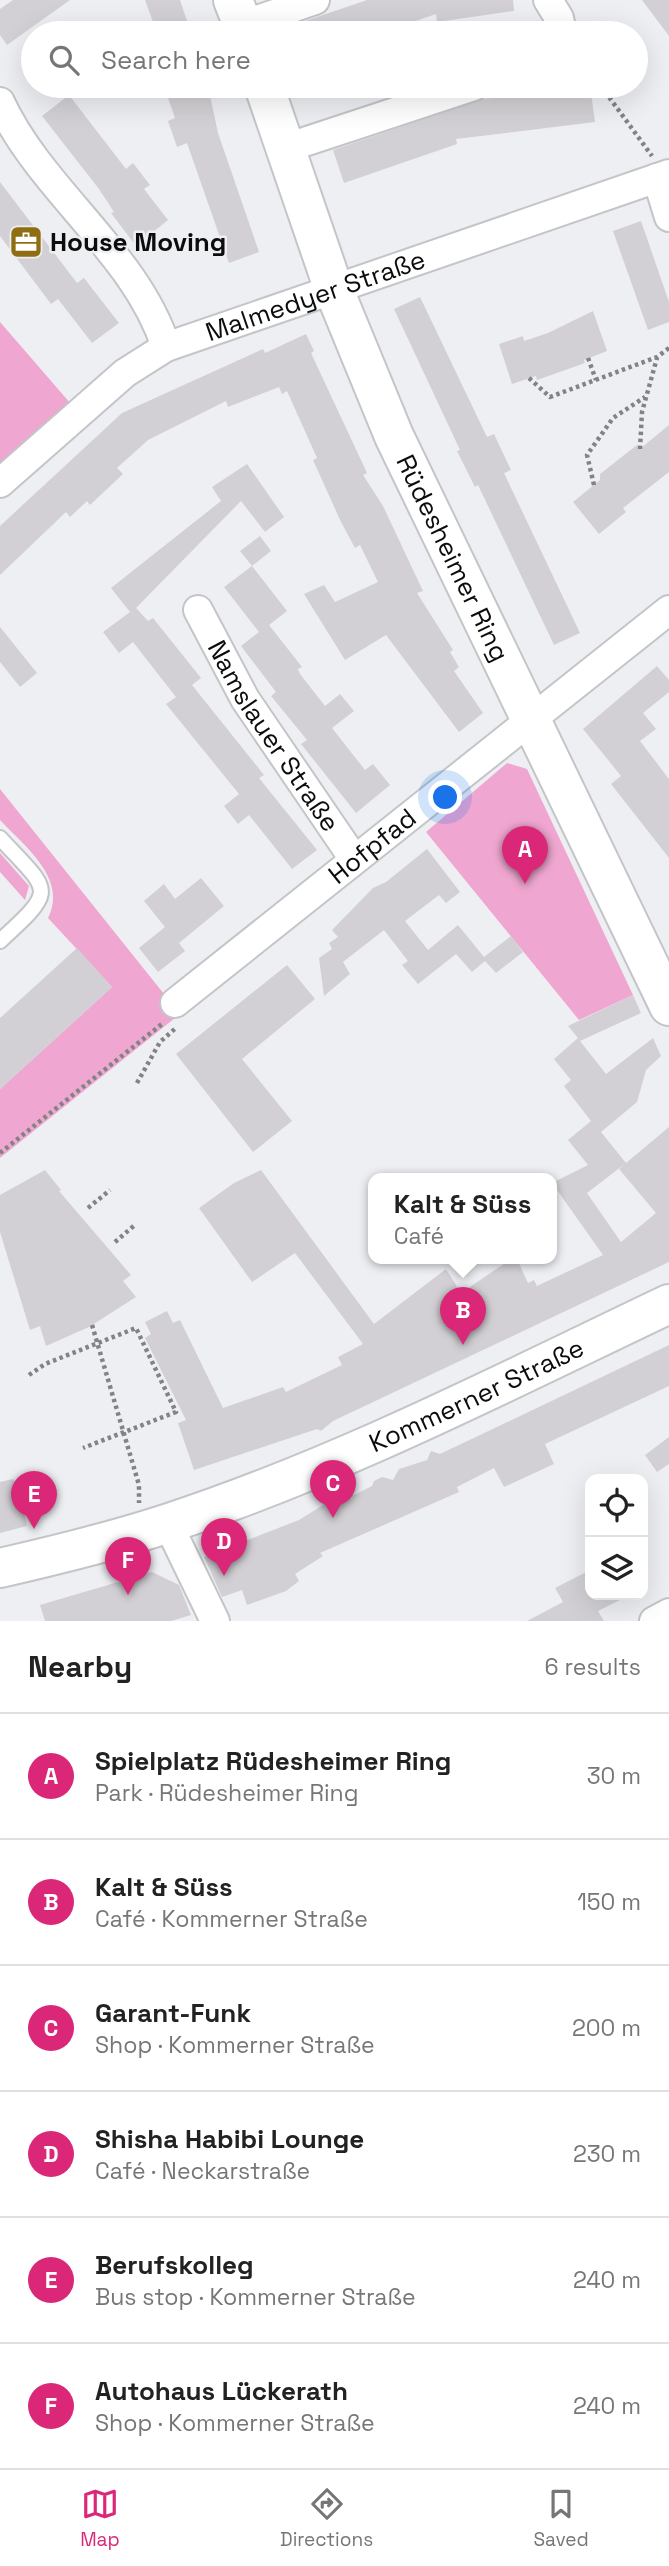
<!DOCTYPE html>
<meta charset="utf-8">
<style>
:root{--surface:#fff;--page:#f2f2f2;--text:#222;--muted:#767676;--line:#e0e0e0;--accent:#db2777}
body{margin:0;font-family:"Space Grotesk",sans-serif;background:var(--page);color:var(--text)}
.controls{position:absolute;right:21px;bottom:21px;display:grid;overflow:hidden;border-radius:14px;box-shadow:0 7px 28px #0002}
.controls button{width:63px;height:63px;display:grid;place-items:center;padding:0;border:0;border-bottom:2px solid var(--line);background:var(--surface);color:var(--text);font:35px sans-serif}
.you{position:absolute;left:446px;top:798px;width:24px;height:24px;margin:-18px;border:5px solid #fff;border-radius:50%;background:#1a73e8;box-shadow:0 0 0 10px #1a73e833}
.badge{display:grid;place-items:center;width:46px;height:46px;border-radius:50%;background:var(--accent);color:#fff;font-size:23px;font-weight:700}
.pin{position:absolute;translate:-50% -58px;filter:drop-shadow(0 2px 4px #0008)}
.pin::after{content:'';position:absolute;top:37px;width:24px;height:21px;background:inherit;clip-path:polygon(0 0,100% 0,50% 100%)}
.popup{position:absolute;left:368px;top:1173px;width:189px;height:91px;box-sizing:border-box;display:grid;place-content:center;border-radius:14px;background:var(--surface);filter:drop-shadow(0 2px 5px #0005);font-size:23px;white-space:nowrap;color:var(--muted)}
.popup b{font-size:26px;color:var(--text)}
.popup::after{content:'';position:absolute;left:50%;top:100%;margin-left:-14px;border:14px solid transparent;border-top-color:var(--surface)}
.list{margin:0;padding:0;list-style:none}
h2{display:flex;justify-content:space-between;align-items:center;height:91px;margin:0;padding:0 28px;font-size:30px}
h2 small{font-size:23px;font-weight:400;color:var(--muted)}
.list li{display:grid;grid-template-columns:46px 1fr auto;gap:21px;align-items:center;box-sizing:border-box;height:126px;padding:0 28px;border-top:2px solid var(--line)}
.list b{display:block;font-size:26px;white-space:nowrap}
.list p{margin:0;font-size:23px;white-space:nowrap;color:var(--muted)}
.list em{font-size:23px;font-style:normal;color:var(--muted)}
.icon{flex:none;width:38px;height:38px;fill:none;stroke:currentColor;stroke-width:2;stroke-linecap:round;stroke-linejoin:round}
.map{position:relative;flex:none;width:669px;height:1621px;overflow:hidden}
.search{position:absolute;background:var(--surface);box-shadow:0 7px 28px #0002;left:21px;right:21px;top:21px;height:77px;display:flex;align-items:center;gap:18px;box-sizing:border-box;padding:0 24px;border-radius:38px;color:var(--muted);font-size:26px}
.sheet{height:847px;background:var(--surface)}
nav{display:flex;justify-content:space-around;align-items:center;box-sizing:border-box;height:98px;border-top:2px solid var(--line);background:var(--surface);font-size:19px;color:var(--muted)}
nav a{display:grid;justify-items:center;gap:4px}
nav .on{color:var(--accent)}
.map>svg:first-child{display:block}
.green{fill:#efa6d0}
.building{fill:#d2d0d4;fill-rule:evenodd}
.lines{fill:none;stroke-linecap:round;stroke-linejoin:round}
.service-casing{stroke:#c4c5c8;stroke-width:18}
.minor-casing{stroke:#c4c5c8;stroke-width:32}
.primary-casing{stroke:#c4c5c8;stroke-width:42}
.path{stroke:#828385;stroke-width:4.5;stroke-dasharray:3.5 3.5;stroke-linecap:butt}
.service{stroke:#fff;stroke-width:14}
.minor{stroke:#fff;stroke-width:28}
.primary{stroke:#fff;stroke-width:38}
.labels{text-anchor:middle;stroke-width:5;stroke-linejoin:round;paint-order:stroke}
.poi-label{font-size:26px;font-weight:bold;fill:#0c0c0d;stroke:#eeeff3;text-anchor:start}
.street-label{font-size:26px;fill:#0c0c0d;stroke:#eeeff3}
</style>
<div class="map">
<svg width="669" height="1621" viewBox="0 0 669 1621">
<rect width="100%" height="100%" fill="#eeeff3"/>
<path class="green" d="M 0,322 L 71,404 L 0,467 Z
M 507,763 L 527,769 L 633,995 L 579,1020 L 426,832 Z
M 0,789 L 180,1014 L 0,1158 L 0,1089 L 112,987 L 48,918 C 68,878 24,846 0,820 Z
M 0,853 L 29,886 L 25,900 L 0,872 Z"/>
<path class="building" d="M 13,0 L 70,0 L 7,45 L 0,35 L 0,9 Z
M 145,0 L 180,0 L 191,33 L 157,33 Z
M 367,0 L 513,0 L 514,11 L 437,22 L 436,14 L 381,33 L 280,33 L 279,30 Z
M 642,0 L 669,0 L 669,36 Z
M 164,86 L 208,86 L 218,133 L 259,252 L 229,263 L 187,143 L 177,147 L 168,121 L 175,118 Z
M 590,86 L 595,122 L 456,139 L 457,144 L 344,183 L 333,150 L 483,99 Z
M 69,95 L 126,169 L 133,163 L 150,185 L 144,189 L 168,220 L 136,246 L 111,213 L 114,212 L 99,189 L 42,116 Z
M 0,182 L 77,283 L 84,278 L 119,323 L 92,343 L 58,299 L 51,304 L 0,236 Z
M 641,221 L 669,302 L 669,322 L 648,330 L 613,231 Z
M 420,297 L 487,437 L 494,434 L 511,470 L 504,473 L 580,633 L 554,645 L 478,485 L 475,487 L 457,451 L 460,450 L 394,309 Z
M 593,311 L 607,351 L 584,360 L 585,363 L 537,380 L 536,376 L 512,384 L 499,344 L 523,336 L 524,341 L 548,333 Z
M 306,334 L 314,351 L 311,353 L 367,473 L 363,475 L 383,506 L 423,591 L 417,593 L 453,650 L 450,652 L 459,667 L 454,671 L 483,713 L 459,732 L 386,635 L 345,660 L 304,594 L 324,585 L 335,602 L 378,582 L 360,545 L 355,548 L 341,522 L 313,460 L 317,458 L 287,391 L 282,394 L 279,387 L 228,407 L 226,401 L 148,440 L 117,468 L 123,474 L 90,505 L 87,501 L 70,517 L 66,512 L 0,575 L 0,526 L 122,413 L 263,349 L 265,353 Z
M 669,425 L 669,472 L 623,508 L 626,512 L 599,534 L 573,502 L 600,480 L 600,474 L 637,445 L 640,449 Z
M 247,464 L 284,517 L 265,532 L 241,501 L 136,608 L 148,621 L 153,618 L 201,678 L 192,685 L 264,775 L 259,778 L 317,850 L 292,869 L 249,815 L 238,824 L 224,806 L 239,794 L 166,704 L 176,697 L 147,660 L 133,642 L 119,653 L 103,632 L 130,612 L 111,588 L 221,501 L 212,487 Z
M 260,536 L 271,551 L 252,566 L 240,551 Z
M 252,566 L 287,611 L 269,625 L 302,667 L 298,669 L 300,674 L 325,706 L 340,694 L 354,711 L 332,728 L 365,770 L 373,764 L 390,785 L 356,813 L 301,744 L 307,740 L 271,696 L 276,692 L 241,646 L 259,632 L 224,587 Z
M 0,627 L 37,673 L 20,687 L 0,662 Z
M 657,666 L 669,680 L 669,692 L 643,713 L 656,729 L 640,741 L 669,779 L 669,858 L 611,784 L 621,776 L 583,729 Z
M 427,849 L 460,892 L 446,903 L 439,895 L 405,921 L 428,950 L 458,925 L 484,957 L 511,936 L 523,952 L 496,973 L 485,961 L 472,972 L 456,954 L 418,984 L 402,965 L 408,961 L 384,930 L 343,962 L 350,974 L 324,996 L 319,958 L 332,949 L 329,943 L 338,937 L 332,930 L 373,888 L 386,882 Z
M 201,878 L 224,906 L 179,943 L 185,951 L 158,972 L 139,948 L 165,927 L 144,901 L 164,884 L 175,899 Z
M 77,948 L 112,987 L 0,1089 L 0,1018 Z
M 287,965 L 315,999 L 242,1059 L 292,1121 L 253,1152 L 176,1054 Z
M 633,995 L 641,1013 L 580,1041 L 606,1074 L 653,1038 L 661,1056 L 646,1070 L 637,1102 L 601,1132 L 626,1163 L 669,1127 L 669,1262 L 333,1421 L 321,1431 L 317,1429 L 194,1470 L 178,1423 L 186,1420 L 145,1338 L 151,1334 L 145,1322 L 167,1311 L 173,1323 L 180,1320 L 223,1408 L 283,1387 L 286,1392 L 342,1365 L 338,1357 L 363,1344 L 295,1253 L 252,1282 L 199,1208 L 234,1183 L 261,1170 L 374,1324 L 446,1269 L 461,1293 L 511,1259 L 517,1259 L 528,1283 L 534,1280 L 537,1286 L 603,1255 L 552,1183 L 588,1165 L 568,1140 L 591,1121 L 564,1086 L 571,1080 L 554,1059 L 578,1038 L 568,1026 ZM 626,1163 L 619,1169 L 656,1213 L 621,1242 L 587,1193 Z
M 45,1170 L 61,1190 L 59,1191 L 131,1275 L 123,1281 L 136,1297 L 89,1327 L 46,1346 L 40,1326 L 30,1330 L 0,1232 L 0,1195 Z
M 669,1345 L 669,1386 L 545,1444 L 554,1464 L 504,1487 L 494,1468 L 457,1487 L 459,1492 L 320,1553 L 323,1556 L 295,1574 L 299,1581 L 286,1591 L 247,1605 L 242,1590 L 222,1597 L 204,1557 L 299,1520 L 328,1502 L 339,1505 L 347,1490 L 354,1495 L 372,1486 L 374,1481 L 382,1477 L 393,1480 L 399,1469 L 427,1460 L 431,1451 L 440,1454 Z
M 669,1437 L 669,1464 L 657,1472 L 645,1455 Z
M 13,1479 L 18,1486 L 27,1526 L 0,1533 L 0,1482 Z
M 590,1570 L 590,1595 L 630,1595 L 598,1611 L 604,1621 L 527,1621 L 563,1602 L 555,1588 Z
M 152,1572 L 179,1585 L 191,1615 L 171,1621 L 45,1621 L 40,1605 Z"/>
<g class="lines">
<defs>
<path id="service" d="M 0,838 C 51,893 58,888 0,941"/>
<g id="minor">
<path d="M 548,0 L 559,18 L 562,33"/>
<path d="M 243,25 L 315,0"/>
<path d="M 0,102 C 41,191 136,253 166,347"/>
<path d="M 286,148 L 474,86"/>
<path d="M 657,178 L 669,217"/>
<path id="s1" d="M 0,483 L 125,373 L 166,347 L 669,174"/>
<path id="s2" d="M 198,610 L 245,699 L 354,859"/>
<path id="s3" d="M 175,1003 L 669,610"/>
<path d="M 168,1524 L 215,1621"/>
<path d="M 654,1621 L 669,1613"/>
</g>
<g id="primary">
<path d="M 233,0 L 246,33"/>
<path id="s4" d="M 264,86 L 334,290 L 394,436 L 669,1006"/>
<path id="s5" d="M 0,1568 C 57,1555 114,1541 169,1523 C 342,1466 505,1382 669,1304"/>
</g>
</defs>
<use href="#service" class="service-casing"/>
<use href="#minor" class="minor-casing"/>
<use href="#primary" class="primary-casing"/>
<path class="path" d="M 601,86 L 652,156
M 588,358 L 596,380
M 529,378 L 550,397 L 657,357 L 669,348
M 640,449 L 642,412 L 657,358
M 594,485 L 587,455 L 613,418 L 645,397
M 137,1083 L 160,1042 L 177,1027
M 0,1153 L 162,1024
M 88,1208 L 110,1190
M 115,1242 L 136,1224
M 92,1325 L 139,1485 L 139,1503
M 29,1375 L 45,1364 L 136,1328 L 176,1412 L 83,1448"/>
<use href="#service" class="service"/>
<use href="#minor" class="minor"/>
<use href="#primary" class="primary"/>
</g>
<defs>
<symbol id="office-square" viewBox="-11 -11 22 22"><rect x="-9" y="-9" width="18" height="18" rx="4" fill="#8f6e13" stroke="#eeeff3"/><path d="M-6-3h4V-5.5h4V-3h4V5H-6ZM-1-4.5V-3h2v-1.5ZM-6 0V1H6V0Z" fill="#fff"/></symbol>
</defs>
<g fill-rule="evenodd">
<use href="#office-square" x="7" y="223" width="38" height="38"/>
</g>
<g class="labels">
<g class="poi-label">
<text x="50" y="251">House Moving</text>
</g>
<g class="street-label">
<text dy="9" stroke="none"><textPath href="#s1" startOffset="373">Malmedyer Straße</textPath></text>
<text dy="9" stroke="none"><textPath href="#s4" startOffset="509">Rüdesheimer Ring</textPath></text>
<text dy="9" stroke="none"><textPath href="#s2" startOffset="147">Namslauer Straße</textPath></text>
<text dy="9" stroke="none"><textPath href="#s3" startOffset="252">Hofpfad</textPath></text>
<text dy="9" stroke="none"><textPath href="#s5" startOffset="508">Kommerner Straße</textPath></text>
</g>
</g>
</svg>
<div class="controls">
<button><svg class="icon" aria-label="locate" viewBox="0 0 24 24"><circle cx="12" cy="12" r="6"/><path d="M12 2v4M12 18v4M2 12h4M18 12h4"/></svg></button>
<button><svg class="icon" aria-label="layers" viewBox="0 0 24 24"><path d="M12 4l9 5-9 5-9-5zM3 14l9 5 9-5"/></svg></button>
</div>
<div class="you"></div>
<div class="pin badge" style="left:525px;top:884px">A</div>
<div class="pin badge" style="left:463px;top:1345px">B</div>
<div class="popup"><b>Kalt &amp; Süss</b>Café</div>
<div class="pin badge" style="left:333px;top:1518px">C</div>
<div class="pin badge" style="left:224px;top:1576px">D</div>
<div class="pin badge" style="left:34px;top:1529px">E</div>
<div class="pin badge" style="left:128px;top:1595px">F</div>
<div class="search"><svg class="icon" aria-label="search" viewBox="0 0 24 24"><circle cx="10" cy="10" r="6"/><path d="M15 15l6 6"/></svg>Search here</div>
</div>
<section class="sheet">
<h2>Nearby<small>6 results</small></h2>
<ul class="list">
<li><span class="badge">A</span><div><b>Spielplatz Rüdesheimer Ring</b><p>Park · Rüdesheimer Ring</p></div><em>30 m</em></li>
<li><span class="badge">B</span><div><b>Kalt &amp; Süss</b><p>Café · Kommerner Straße</p></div><em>150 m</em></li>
<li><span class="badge">C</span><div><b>Garant-Funk</b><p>Shop · Kommerner Straße</p></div><em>200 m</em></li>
<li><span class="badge">D</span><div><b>Shisha Habibi Lounge</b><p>Café · Neckarstraße</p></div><em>230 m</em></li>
<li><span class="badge">E</span><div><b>Berufskolleg</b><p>Bus stop · Kommerner Straße</p></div><em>240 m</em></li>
<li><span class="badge">F</span><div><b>Autohaus Lückerath</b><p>Shop · Kommerner Straße</p></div><em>240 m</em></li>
</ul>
</section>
<nav>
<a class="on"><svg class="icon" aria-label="map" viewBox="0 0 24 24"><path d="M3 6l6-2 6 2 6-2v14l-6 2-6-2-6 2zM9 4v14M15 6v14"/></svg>Map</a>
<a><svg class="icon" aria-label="directions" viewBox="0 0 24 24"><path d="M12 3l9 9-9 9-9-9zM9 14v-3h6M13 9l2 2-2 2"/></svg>Directions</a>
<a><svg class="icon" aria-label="saved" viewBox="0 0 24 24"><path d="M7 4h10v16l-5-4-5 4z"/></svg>Saved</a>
</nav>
